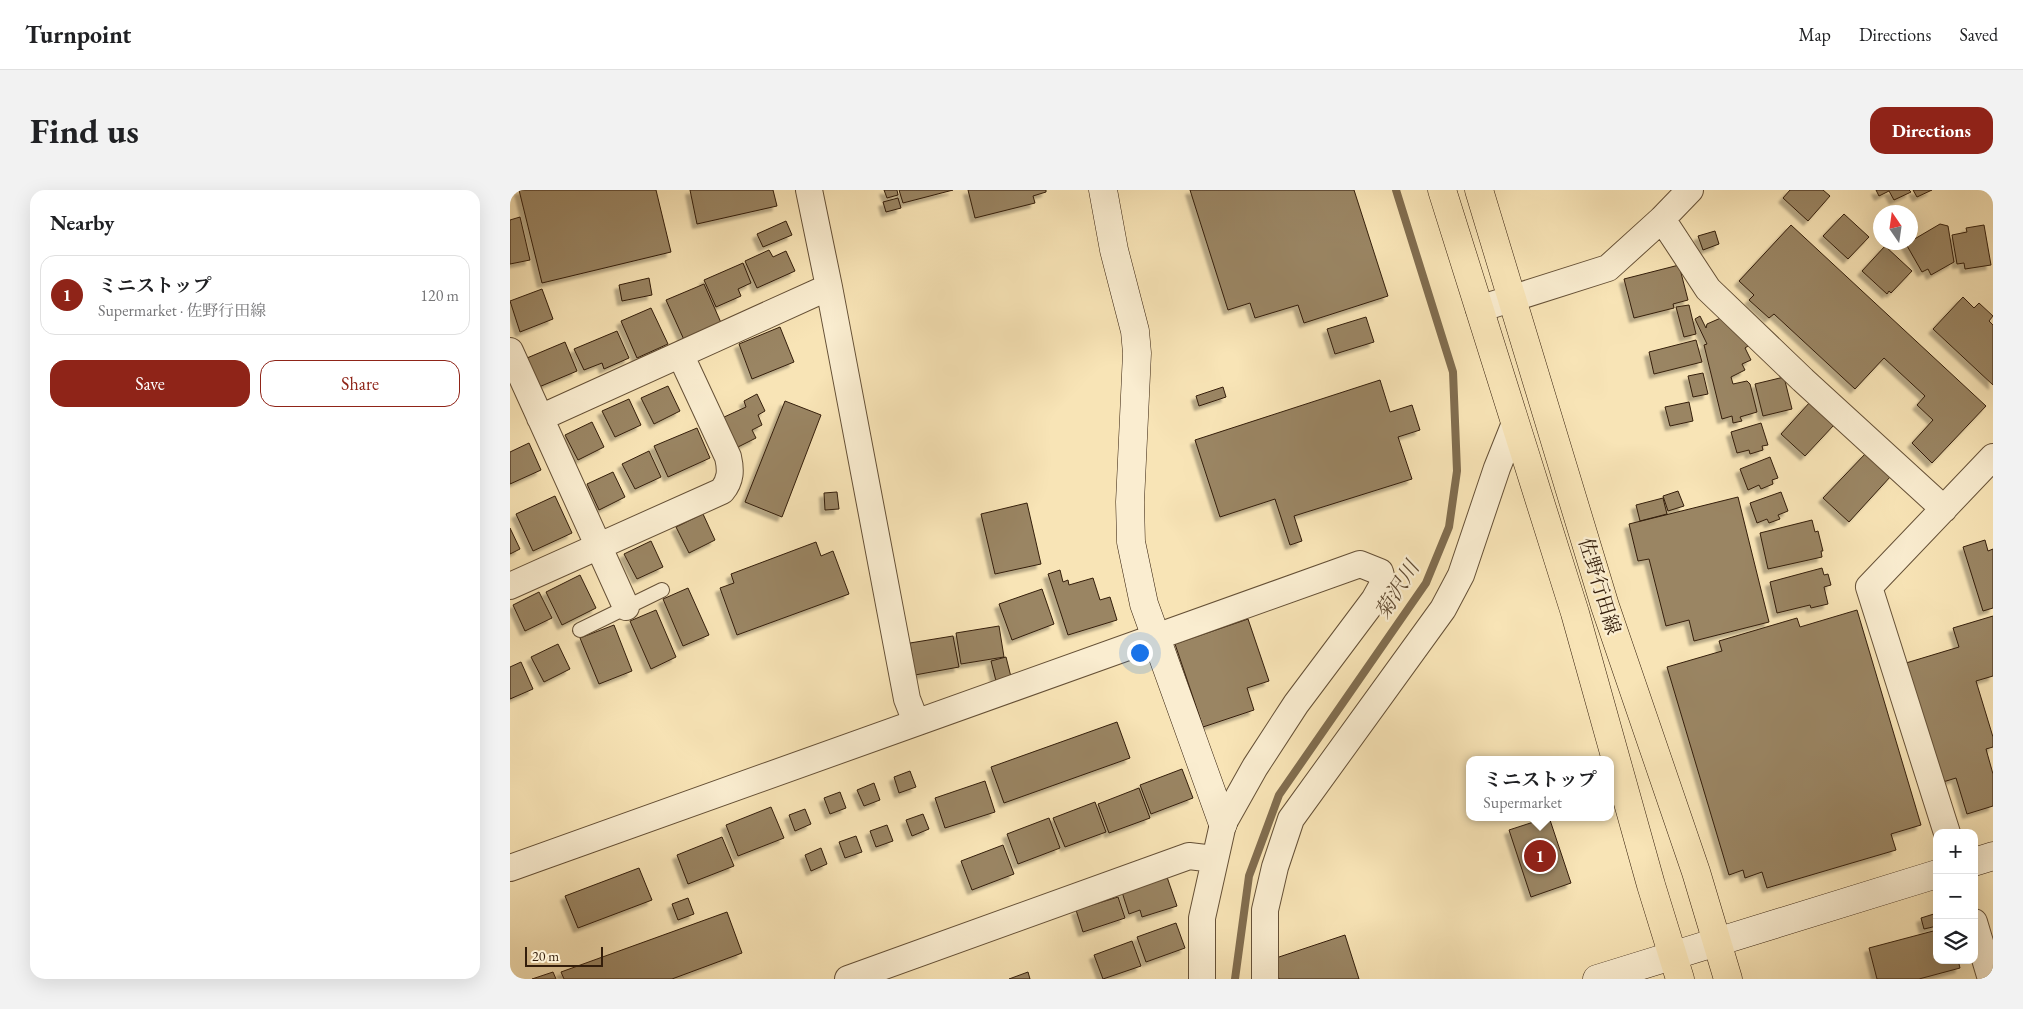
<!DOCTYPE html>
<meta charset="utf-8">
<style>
:root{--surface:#fff;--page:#f2f2f2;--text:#202124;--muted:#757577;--line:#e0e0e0;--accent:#8f2418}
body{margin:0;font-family:"EB Garamond","Noto Serif JP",serif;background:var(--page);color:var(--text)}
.controls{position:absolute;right:15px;bottom:15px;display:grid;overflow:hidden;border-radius:10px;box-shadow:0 5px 20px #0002}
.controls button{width:45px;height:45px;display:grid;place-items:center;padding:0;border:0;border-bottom:1px solid var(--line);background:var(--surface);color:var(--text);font:25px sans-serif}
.compass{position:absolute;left:1363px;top:15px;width:45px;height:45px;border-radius:50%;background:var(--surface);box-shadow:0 5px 20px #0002;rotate:347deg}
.scale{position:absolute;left:15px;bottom:12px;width:78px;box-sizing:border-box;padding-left:5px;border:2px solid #341e0b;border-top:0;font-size:14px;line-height:18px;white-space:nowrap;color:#341e0b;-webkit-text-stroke:4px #faedd0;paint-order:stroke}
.you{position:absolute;left:629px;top:462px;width:18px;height:18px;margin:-12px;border:4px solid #fff;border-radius:50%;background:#1a73e8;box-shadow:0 0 0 8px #1a73e833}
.badge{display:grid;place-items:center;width:32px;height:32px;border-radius:50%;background:var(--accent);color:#fff;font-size:16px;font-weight:700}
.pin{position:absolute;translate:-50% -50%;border:2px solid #fff;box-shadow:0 1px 5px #0006}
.popup{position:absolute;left:956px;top:566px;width:148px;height:65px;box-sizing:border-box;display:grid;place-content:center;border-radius:10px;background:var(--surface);filter:drop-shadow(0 1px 4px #0005);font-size:16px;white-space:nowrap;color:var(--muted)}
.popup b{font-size:19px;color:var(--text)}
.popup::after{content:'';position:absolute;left:50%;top:100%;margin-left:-10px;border:10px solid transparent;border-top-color:var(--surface)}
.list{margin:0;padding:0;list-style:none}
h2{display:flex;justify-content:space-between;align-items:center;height:65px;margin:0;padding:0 20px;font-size:21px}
h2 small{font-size:16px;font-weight:400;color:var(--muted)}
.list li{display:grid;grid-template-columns:32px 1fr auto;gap:15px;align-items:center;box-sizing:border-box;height:80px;margin:0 10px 10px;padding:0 10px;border:1px solid var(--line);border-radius:15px}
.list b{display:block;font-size:19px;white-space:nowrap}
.list p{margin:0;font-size:16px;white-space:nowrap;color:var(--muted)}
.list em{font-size:16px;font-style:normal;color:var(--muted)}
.actions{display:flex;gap:10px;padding:15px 20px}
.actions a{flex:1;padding:11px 0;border:1px solid var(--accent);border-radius:15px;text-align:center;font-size:18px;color:var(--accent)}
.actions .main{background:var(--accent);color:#fff}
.icon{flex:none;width:28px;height:28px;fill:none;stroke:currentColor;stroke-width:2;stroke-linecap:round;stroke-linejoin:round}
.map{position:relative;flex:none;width:1483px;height:789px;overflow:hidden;border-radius:15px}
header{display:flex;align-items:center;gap:30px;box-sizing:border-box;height:70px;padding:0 25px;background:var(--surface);border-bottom:1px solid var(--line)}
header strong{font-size:24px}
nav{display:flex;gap:28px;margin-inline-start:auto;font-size:18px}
.intro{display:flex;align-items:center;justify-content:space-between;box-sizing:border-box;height:120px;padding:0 30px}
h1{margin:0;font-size:35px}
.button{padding:12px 22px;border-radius:15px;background:var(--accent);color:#fff;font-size:18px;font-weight:700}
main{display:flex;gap:30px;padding:0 30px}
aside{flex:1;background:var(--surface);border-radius:15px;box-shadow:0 5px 20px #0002}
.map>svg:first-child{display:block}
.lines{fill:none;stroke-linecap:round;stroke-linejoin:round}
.stream{stroke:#816d4f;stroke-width:8}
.building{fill:#9a8564;stroke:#341e0b;filter:url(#shadow)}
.lane-casing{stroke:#655036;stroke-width:16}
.street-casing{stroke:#655036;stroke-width:28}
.secondary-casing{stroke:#341e0b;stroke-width:29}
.primary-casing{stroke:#341e0b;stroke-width:29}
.lane{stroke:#faedd0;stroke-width:14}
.street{stroke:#faedd0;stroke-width:26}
.secondary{stroke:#faedd0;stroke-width:28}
.primary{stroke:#f8e4b6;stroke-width:28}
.labels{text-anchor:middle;stroke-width:4.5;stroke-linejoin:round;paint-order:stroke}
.street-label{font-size:20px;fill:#341e0b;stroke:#faedd0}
.water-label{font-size:21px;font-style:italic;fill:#614c33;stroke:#faedd0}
</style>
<header>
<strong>Turnpoint</strong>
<nav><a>Map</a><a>Directions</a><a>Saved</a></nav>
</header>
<div class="intro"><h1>Find us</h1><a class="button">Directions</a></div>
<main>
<aside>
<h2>Nearby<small></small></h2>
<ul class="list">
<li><span class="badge">1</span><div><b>ミニストップ</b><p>Supermarket · 佐野行田線</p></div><em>120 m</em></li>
</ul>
<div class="actions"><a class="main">Save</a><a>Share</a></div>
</aside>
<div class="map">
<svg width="1483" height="789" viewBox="0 0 1483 789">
<defs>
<filter id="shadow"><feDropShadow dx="-4.5" dy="4.5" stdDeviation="1" flood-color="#0004"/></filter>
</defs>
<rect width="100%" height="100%" fill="#f8e4b6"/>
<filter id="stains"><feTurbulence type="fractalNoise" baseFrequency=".004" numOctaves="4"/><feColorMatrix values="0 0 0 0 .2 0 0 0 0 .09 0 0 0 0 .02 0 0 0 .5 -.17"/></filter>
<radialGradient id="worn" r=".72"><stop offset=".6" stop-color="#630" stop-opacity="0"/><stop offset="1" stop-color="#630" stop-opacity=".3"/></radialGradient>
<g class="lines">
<path class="stream" d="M 725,789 L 739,686 L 769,605 L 916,393 L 939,337 L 947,281 L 943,182 L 886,0"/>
</g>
<path class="building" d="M 9,0 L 146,0 L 161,62 L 32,93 Z
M 180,0 L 263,0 L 267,16 L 187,34 Z
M 374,0 L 387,0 L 388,5 L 377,8 Z
M 389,0 L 443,0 L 393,13 Z
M 458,0 L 536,0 L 536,2 L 523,6 L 525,13 L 465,28 Z
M 680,0 L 844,0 L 878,106 L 794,133 L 788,115 L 745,128 L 740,113 L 718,120 Z
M 1280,0 L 1313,0 L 1320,6 L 1298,31 L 1273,8 Z
M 1366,0 L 1399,0 L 1401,2 L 1384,10 L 1379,1 L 1369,6 Z
M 1403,0 L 1422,0 L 1407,7 Z
M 388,8 L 391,18 L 376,22 L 373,12 Z
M 1334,24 L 1359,47 L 1338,69 L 1313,46 Z
M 10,27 L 20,70 L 0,74 L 0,30 Z
M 276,31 L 282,45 L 253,57 L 247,44 Z
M 1430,34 L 1438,36 L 1444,72 L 1421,85 L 1418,79 L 1412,82 L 1396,54 Z
M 1281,35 L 1476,216 L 1422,273 L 1402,253 L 1423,230 L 1407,215 L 1415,206 L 1374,168 L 1345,199 L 1264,124 L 1259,128 L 1239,110 L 1244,105 L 1229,91 Z
M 1474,35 L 1481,75 L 1455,79 L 1454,73 L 1447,74 L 1442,45 L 1457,42 L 1456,38 Z
M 1205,41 L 1209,54 L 1193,60 L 1188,46 Z
M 1375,56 L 1402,81 L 1381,103 L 1379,101 L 1377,104 L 1352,81 Z
M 259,60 L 263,67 L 276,61 L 285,81 L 247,98 L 235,71 Z
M 233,73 L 241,93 L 228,99 L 231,106 L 206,117 L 194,90 Z
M 1169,75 L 1178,110 L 1163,114 L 1164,118 L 1124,128 L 1114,89 Z
M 139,88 L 142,105 L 112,111 L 109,95 Z
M 194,94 L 212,135 L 175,152 L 156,110 Z
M 32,99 L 43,129 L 10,142 L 0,111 Z
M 1453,107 L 1464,118 L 1469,113 L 1483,126 L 1479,131 L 1483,135 L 1483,195 L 1423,139 Z
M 1179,115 L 1186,144 L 1174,147 L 1166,117 Z
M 141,118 L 158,154 L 127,168 L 111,131 Z
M 1190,126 L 1196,138 L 1197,134 L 1213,127 L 1241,154 L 1235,158 L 1241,170 L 1232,174 L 1235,180 L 1221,187 L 1223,194 L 1237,191 L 1240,194 L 1247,222 L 1230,227 L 1232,231 L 1223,233 L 1222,226 L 1212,229 L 1194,155 L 1197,154 L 1185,129 Z
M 856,127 L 864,152 L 825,164 L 817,139 Z
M 270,137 L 284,172 L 242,189 L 229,154 Z
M 107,141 L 119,168 L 94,179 L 92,173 L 74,180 L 64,159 Z
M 1186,150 L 1192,172 L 1144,184 L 1139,162 Z
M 55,152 L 67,181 L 29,197 L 17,168 Z
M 1193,183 L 1198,204 L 1183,207 L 1178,186 Z
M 1274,187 L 1282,219 L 1253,226 L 1245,194 Z
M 870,190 L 880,222 L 902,215 L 910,240 L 888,247 L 902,289 L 784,326 L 792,351 L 780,355 L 765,309 L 710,327 L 685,250 Z
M 158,196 L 170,221 L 144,234 L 131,208 Z
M 713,197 L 716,207 L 689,216 L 686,206 Z
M 247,204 L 255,221 L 248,225 L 252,235 L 242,240 L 246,248 L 226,258 L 212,228 L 236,217 L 234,211 Z
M 119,209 L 131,235 L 105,247 L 92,221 Z
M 275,211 L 311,225 L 272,327 L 235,312 Z
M 1179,212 L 1183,231 L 1160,236 L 1155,217 Z
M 1300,212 L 1324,235 L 1295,266 L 1271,244 Z
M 82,232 L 94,257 L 68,270 L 55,245 Z
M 1251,233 L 1258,255 L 1252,256 L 1253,260 L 1240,264 L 1239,260 L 1227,263 L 1221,242 Z
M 187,238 L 200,268 L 158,287 L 144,256 Z
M 19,253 L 31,280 L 0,294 L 0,262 Z
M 139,261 L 151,287 L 125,299 L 112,274 Z
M 1356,263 L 1381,286 L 1339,332 L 1313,308 Z
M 1260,267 L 1268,288 L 1262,290 L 1263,294 L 1251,299 L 1249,295 L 1238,300 L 1230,279 Z
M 103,282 L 115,307 L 89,320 L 77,294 Z
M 1168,301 L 1174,316 L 1158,321 L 1153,306 Z
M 327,302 L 329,319 L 315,320 L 314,303 Z
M 1271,302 L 1278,321 L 1268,325 L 1270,329 L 1259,333 L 1257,329 L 1247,333 L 1240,313 Z
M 45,306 L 62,343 L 23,361 L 6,324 Z
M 1228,307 L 1259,432 L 1184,451 L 1179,430 L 1156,436 L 1139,369 L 1128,371 L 1119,334 Z
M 1153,308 L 1157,324 L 1130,331 L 1126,315 Z
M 517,313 L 531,374 L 485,384 L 471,324 Z
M 193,324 L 205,350 L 179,363 L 166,337 Z
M 1302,330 L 1305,342 L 1308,341 L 1313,361 L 1311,361 L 1312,367 L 1258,379 L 1250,343 Z
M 0,338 L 10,359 L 0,364 Z
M 1475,350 L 1478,361 L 1483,359 L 1483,418 L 1473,421 L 1453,357 Z
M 141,351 L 153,377 L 127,389 L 114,364 Z
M 306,352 L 311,366 L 323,361 L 339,404 L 227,445 L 210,398 L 224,393 L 221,384 Z
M 1312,378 L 1314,385 L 1318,384 L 1321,395 L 1314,397 L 1318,414 L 1301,418 L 1300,415 L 1267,423 L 1260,392 Z
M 550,380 L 553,392 L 558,390 L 559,395 L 583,388 L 590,410 L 600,407 L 607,430 L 558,445 L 538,384 Z
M 70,385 L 86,418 L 52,435 L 36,402 Z
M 178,398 L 199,445 L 173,456 L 153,409 Z
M 532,399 L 544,434 L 502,450 L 489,414 Z
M 29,402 L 42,428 L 15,441 L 3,415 Z
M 146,420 L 166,467 L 141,479 L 120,431 Z
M 1347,420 L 1411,635 L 1381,644 L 1386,660 L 1257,698 L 1252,682 L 1235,688 L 1233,680 L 1219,685 L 1157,477 L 1212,461 L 1209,451 L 1287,428 L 1290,437 Z
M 1483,426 L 1483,486 L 1466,491 L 1483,547 L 1483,557 L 1476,559 L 1483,584 L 1483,616 L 1457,624 L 1446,588 L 1433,592 L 1396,473 L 1449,457 L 1443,438 Z
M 738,429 L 759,491 L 737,498 L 744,520 L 693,537 L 665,454 Z
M 104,435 L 122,481 L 89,494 L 70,448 Z
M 489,436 L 494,467 L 451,474 L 446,443 Z
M 443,446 L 449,477 L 405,485 L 400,453 Z
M 48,454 L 60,479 L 34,492 L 21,467 Z
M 496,467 L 501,487 L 486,491 L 481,471 Z
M 11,472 L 23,499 L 0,509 L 0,477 Z
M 607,532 L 620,568 L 494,613 L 481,577 Z
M 672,579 L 683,608 L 641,624 L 630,595 Z
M 400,581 L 406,597 L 389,603 L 384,587 Z
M 475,591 L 485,622 L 435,638 L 425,608 Z
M 364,593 L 370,610 L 354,616 L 347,600 Z
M 629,598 L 640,628 L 599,643 L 588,614 Z
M 330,602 L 336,618 L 320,624 L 314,608 Z
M 585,612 L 596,642 L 555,657 L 543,628 Z
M 261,617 L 274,648 L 228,666 L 216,635 Z
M 295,619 L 301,634 L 285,641 L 279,625 Z
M 413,624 L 419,639 L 402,646 L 396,630 Z
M 1039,627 L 1061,693 L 1021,707 L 999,640 Z
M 539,628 L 550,658 L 508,674 L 497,644 Z
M 377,635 L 383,651 L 366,657 L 360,641 Z
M 346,646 L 352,662 L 335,668 L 329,652 Z
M 212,647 L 224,676 L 178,694 L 167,665 Z
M 493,655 L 504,684 L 462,700 L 451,671 Z
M 311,658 L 317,674 L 301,681 L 295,665 Z
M 129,678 L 142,710 L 68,738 L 55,706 Z
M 657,687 L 667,716 L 632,727 L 630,720 L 619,724 L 612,702 Z
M 608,707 L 615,728 L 573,742 L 566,720 Z
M 178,708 L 184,724 L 168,730 L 162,714 Z
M 217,722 L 232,763 L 162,789 L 54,789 L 51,782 Z
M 1427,723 L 1427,736 L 1414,739 L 1411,728 Z
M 666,733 L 675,758 L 636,772 L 627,747 Z
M 1427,740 L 1427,770 L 1448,770 L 1450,778 L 1409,789 L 1367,789 L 1359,758 Z
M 835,745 L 849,789 L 769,789 L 763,769 Z
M 622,751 L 631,776 L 593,789 L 584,765 Z
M 43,782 L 46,789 L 22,789 Z
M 518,782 L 520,789 L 499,789 Z"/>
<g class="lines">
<defs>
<path id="lane" d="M 70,440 L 152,400"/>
<path id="street" d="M 299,0 L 319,97 L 397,509 L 406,532
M 1152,29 L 1198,99 L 1293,190 L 1434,319
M 969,119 L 1098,78 L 1152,29 L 1180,0
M 0,161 L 116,417
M 30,228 L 319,97
M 0,396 L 212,301 C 221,290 221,280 218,267 L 171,166
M 1437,643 L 1359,397 L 1483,267
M 0,678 L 850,374 L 870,382 L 873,394 L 864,410 L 786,514 L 745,577 L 713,634 L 692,728 L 692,789
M 1464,732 L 1481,789
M 338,789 L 679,666 L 704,669
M 755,789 L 755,720 L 765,677 L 781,629 L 933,419 L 951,385 L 987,278 L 1005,233"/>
<path id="secondary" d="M 593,0 L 604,60 L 625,141 L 627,163 L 620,312 L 621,352 L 634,414 L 713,634
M 1464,672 L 1483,666
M 1087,789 L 1427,684"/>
<path id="primary" d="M 932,0 L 1065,423 L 1141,695 L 1170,789
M 969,0 L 1095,416 L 1186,682 L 1218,789"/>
</defs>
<use href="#lane" class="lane-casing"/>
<use href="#street" class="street-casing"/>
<use href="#secondary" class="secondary-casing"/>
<use href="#primary" class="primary-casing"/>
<use href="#lane" class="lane"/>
<use href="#street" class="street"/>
<use href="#secondary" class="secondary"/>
<use href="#primary" class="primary"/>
</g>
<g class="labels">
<g class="street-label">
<text transform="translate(1090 396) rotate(73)" y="7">佐野行田線</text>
</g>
<g class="water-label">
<text transform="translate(887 400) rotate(-58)" y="7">菊沢川</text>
</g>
</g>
<rect width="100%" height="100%" filter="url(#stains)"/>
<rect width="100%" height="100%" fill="url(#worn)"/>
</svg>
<div class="controls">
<button>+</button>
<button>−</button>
<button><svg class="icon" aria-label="layers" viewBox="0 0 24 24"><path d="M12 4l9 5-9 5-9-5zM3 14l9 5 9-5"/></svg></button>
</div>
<svg class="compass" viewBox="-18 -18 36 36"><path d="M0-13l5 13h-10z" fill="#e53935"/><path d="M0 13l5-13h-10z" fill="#757577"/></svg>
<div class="scale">20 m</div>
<div class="you"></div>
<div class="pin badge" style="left:1030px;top:666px">1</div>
<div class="popup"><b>ミニストップ</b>Supermarket</div>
</div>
</main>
